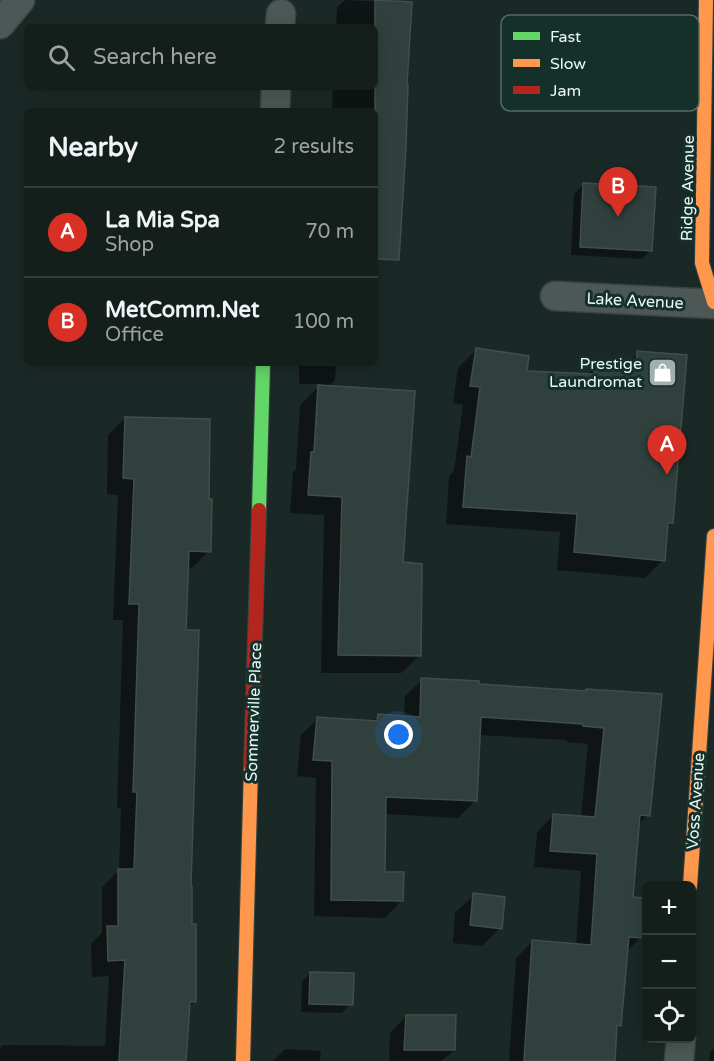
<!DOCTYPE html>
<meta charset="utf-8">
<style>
:root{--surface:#141f1c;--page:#1d2725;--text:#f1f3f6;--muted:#9da2a3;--line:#333d3b;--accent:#d93025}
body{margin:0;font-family:"Varela Round",sans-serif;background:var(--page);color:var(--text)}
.controls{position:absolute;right:18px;bottom:18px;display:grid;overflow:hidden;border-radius:9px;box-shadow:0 3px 15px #0003}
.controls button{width:54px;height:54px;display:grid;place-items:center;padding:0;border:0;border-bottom:2px solid var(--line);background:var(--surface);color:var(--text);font:30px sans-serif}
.you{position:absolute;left:399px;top:735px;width:21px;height:21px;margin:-15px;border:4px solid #fff;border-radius:50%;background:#1a73e8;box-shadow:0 0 0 9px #1a73e833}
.badge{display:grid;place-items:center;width:39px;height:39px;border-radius:50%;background:var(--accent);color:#fff;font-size:20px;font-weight:700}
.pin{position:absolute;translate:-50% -50px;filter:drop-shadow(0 2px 3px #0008)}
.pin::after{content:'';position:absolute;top:32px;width:21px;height:18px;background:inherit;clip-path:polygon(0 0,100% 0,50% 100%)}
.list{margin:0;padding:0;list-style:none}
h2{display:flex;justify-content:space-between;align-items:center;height:78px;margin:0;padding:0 24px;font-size:26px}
h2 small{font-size:20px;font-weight:400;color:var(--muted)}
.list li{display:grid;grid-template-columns:39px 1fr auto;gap:18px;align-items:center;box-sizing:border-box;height:90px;padding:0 24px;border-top:2px solid var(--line)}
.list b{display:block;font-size:22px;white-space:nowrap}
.list p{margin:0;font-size:20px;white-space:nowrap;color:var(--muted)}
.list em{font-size:20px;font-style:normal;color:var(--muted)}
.icon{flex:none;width:33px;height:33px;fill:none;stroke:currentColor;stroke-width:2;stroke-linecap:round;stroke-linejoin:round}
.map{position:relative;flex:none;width:714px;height:1061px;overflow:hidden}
.search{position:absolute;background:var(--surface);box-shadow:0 3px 15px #0003;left:24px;top:24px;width:354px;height:66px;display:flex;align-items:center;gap:15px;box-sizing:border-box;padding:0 21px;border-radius:9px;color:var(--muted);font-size:22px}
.panel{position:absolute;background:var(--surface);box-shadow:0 3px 15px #0003;left:24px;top:108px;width:354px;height:258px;border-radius:9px}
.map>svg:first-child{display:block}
.shadow{fill:#0007}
.building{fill:#2f403d;stroke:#424e4b;stroke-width:1.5}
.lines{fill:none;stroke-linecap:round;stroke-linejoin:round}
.street-casing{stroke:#394542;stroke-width:31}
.fast-casing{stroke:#394542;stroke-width:16}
.slow-casing{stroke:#394542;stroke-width:16}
.jam-casing{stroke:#394542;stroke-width:16}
.street{stroke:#4d5856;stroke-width:28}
.fast{stroke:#63d668;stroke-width:14}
.slow{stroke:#ff974d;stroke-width:14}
.jam{stroke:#b3261e;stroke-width:14}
.labels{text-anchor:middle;stroke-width:6;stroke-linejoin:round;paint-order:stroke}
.street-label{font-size:16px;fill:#e9f9f5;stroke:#152f2a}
.poi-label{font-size:16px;fill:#e9f9f5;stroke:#152f2a;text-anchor:end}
.key{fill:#152f2a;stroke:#556c67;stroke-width:1.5}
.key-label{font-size:16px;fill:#e9f9f5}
</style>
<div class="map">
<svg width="714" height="1061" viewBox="0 0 714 1061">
<rect width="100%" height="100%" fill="#1b2926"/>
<path class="shadow" d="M 345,0 L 411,3 L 375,237 L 375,111 L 332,111 L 333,87 L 375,87 L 375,27 L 336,27 L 337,7 Z
M 583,185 L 651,250 L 642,259 L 571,255 L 574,194 Z
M 476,350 L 525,373 L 587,375 L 595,367 L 622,369 L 638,353 L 672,523 L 666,529 L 663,560 L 645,578 L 557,570 L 560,532 L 446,524 L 449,476 L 454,471 L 463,405 L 453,403 L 458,368 Z
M 299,363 L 336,363 L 335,380 L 328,387 L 402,564 L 420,655 L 401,673 L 321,673 L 324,515 L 290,513 L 293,472 L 296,469 L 300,405 L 321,384 L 299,384 Z
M 125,418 L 207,500 L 209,551 L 192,568 L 187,567 L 185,631 L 189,887 L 195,1002 L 188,1008 L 184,1061 L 0,1061 L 0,1049 L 3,1045 L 105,1046 L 109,976 L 92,977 L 91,944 L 102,933 L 102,887 L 119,870 L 121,808 L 117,808 L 123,620 L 113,620 L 118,495 L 107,494 L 108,435 Z
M 422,680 L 584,692 L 586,690 L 648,815 L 637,826 L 631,898 L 641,937 L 626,952 L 620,1025 L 615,1030 L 613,1061 L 509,1061 L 516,958 L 533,941 L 576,945 L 581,871 L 534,867 L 537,832 L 554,815 L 581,817 L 588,744 L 567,742 L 567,740 L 478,735 L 475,801 L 458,818 L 384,814 L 383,873 L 401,901 L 385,918 L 314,916 L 316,778 L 297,776 L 301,735 L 318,719 L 372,723 L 378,716 L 404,718 L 405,696 Z
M 474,895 L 500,928 L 482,946 L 453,943 L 455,913 Z
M 310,973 L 351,1004 L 342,1013 L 301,1012 L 302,982 Z
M 406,1016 L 454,1050 L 442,1061 L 389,1061 L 390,1033 Z
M 714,1048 L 714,1061 L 709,1061 L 710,1052 Z
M 285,1049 L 321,1051 L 320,1061 L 273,1061 Z"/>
<path class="building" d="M 375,0 L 412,2 L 407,85 L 408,85 L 406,146 L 399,260 L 375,259 Z
M 583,183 L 656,187 L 652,251 L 580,247 Z
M 476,348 L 529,356 L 527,371 L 594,374 L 594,366 L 636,368 L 637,351 L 687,355 L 673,523 L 668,523 L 665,561 L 574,552 L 577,514 L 463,507 L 467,456 L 471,457 L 480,387 L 470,386 Z
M 318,385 L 415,391 L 403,562 L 422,564 L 421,656 L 338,655 L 342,497 L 308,495 L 311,452 L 314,452 Z
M 125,417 L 210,419 L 209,499 L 212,499 L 211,552 L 189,551 L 186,630 L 199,630 L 191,886 L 192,886 L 192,924 L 196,924 L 196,1002 L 190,1002 L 186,1061 L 119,1061 L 125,960 L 108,961 L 107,926 L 118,926 L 118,869 L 134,869 L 137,792 L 133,792 L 139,604 L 129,604 L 134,479 L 123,478 Z
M 421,678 L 479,681 L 479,684 L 586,691 L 586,689 L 662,694 L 650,816 L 640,815 L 633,897 L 645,898 L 643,938 L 629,937 L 621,1026 L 617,1025 L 615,1061 L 524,1061 L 532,940 L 591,945 L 597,854 L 550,851 L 553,814 L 595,817 L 604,728 L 583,726 L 583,724 L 481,717 L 477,801 L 386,797 L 385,872 L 404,872 L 403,901 L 331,900 L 332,761 L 313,760 L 317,717 L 377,721 L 378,714 L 420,717 Z
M 473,893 L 505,897 L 502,929 L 470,925 Z
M 310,972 L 354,973 L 353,1005 L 309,1004 Z
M 406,1015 L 456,1015 L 455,1050 L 404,1050 Z"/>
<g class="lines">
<defs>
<path id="street" d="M 0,24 L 20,0
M 280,27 L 281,14
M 275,111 L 276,87
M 555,296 L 714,304
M 679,1061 L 681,1038"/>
<path id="fast" d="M 259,510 L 263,363"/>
<path id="slow" d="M 706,0 L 702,263 L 714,302
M 690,886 L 714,536
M 243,1061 L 251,766"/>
<path id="jam" d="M 251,766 L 259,510"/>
</defs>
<use href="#street" class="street-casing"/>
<use href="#fast" class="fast-casing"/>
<use href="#slow" class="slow-casing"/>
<use href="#jam" class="jam-casing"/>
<use href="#street" class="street"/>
<use href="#fast" class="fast"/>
<use href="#slow" class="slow"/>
<use href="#jam" class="jam"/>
</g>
<defs>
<symbol id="shop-square" viewBox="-11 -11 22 22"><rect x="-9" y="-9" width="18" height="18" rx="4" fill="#a1b0ad" stroke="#152f2a"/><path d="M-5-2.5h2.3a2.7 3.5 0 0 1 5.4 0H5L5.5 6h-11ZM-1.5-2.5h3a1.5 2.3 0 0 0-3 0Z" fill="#fff"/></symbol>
</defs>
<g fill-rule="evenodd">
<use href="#shop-square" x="646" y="356" width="33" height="33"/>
</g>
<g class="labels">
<g class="street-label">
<text transform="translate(687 188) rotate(-89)" y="6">Ridge Avenue</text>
<text transform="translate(635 300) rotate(3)" y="6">Lake Avenue</text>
<text transform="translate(253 712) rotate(-88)" y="6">Sommerville Place</text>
<text transform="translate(695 801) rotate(-86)" y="6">Voss Avenue</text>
</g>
<g class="poi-label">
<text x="642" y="369">Prestige<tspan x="642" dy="18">Laundromat</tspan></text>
</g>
</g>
<rect x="501" y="15" width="198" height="96" rx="9" class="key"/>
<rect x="513" y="32" width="27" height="8" fill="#63d668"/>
<rect x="513" y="59" width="27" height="8" fill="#ff974d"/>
<rect x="513" y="86" width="27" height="8" fill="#b3261e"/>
<g class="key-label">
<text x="550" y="42">Fast</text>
<text x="550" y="69">Slow</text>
<text x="550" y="96">Jam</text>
</g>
</svg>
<div class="controls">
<button>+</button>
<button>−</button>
<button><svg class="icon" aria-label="locate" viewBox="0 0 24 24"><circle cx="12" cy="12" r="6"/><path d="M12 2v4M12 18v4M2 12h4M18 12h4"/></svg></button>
</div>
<div class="you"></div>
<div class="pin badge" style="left:667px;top:475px">A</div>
<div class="pin badge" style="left:618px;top:217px">B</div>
<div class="search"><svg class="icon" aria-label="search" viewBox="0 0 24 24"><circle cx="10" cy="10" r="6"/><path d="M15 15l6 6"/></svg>Search here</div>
<section class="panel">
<h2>Nearby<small>2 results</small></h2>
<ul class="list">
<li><span class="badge">A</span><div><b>La Mia Spa</b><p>Shop</p></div><em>70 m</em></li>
<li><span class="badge">B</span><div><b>MetComm.Net</b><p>Office</p></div><em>100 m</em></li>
</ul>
</section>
</div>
